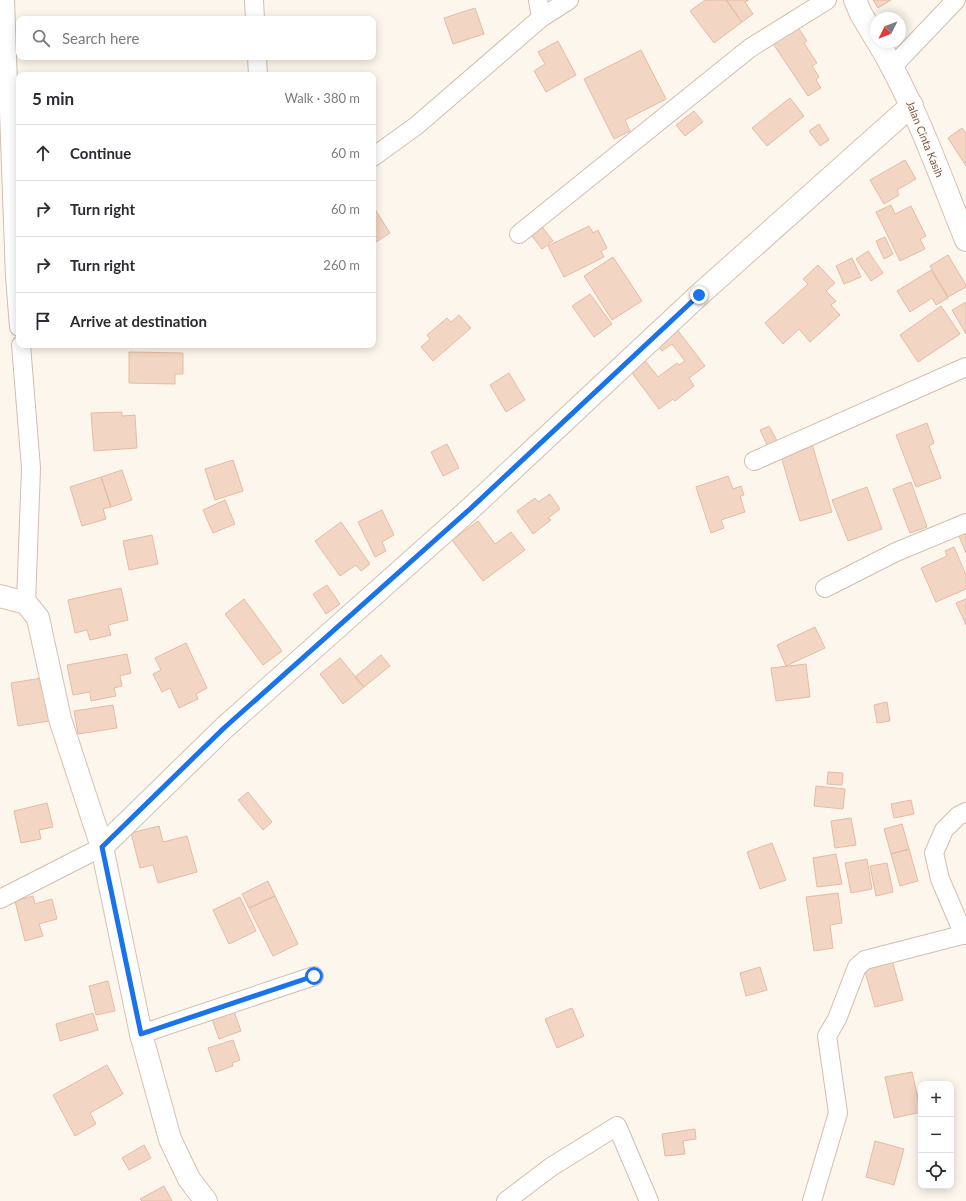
<!DOCTYPE html>
<meta charset="utf-8">
<style>
:root{--surface:#fff;--page:#f2f2f3;--text:#2b2b33;--muted:#7c7c81;--line:#e1e1e2}
body{margin:0;font-family:Lato,sans-serif;background:var(--page);color:var(--text)}
.controls{position:absolute;right:12px;bottom:12px;display:grid;overflow:hidden;border-radius:8px;box-shadow:0 2px 10px #0003}
.controls button{width:36px;height:36px;display:grid;place-items:center;padding:0;border:0;border-bottom:1px solid var(--line);background:var(--surface);color:var(--text);font:20px sans-serif}
.compass{position:absolute;left:870px;top:12px;width:36px;height:36px;border-radius:50%;background:var(--surface);box-shadow:0 2px 10px #0003;rotate:228deg}
.stop{position:absolute;width:12px;height:12px;margin:-9px;border:3px solid #1a73e8;border-radius:50%;background:#fff}
.stop.end{background:#1a73e8;border-color:#fff;box-shadow:0 1px 4px #0008}
.list{margin:0;padding:0;list-style:none}
h2{display:flex;justify-content:space-between;align-items:center;height:52px;margin:0;padding:0 16px;font-size:17px}
h2 small{font-size:13px;font-weight:400;color:var(--muted)}
.list li{display:grid;grid-template-columns:26px 1fr auto;gap:12px;align-items:center;box-sizing:border-box;height:56px;padding:0 16px;border-top:1px solid var(--line)}
.list b{display:block;font-size:15px;white-space:nowrap}
.list em{font-size:13px;font-style:normal;color:var(--muted)}
.icon{flex:none;width:22px;height:22px;fill:none;stroke:currentColor;stroke-width:2;stroke-linecap:round;stroke-linejoin:round}
.map{position:relative;flex:none;width:966px;height:1201px;overflow:hidden}
.search{position:absolute;background:var(--surface);box-shadow:0 2px 10px #0003;left:16px;top:16px;width:360px;height:44px;display:flex;align-items:center;gap:10px;box-sizing:border-box;padding:0 14px;border-radius:8px;color:var(--muted);font-size:15px}
.panel{position:absolute;background:var(--surface);box-shadow:0 2px 10px #0003;left:16px;top:72px;width:360px;height:276px;border-radius:8px}
.map>svg:first-child{display:block}
.building{fill:#f3d5c3;stroke:#e6bba3}
.lines{fill:none;stroke-linecap:round;stroke-linejoin:round}
.street-casing{stroke:#d1beb0;stroke-width:20}
.secondary-casing{stroke:#d6c0b0;stroke-width:24}
.street{stroke:#fff;stroke-width:18}
.secondary{stroke:#fff;stroke-width:22}
.route{stroke:#1a73e8;stroke-width:5}
.labels{text-anchor:middle;stroke-width:3;stroke-linejoin:round;paint-order:stroke}
.street-label{font-size:11px;fill:#7a5c4d;stroke:#fffaf3}
</style>
<div class="map">
<svg width="966" height="1201" viewBox="0 0 966 1201">
<rect width="100%" height="100%" fill="#fdf6ec"/>
<path class="building" d="M 705,0 L 726,0 L 742,22 L 714,43 L 690,11 Z
M 726,0 L 749,0 L 745,2 L 753,14 L 742,22 Z
M 873,0 L 891,0 L 878,8 Z
M 475,8 L 484,34 L 453,44 L 444,18 Z
M 797,26 L 807,41 L 804,43 L 817,63 L 812,66 L 819,77 L 816,80 L 821,88 L 808,96 L 772,42 Z
M 558,41 L 576,75 L 546,92 L 534,71 L 545,64 L 538,52 Z
M 641,50 L 666,99 L 625,120 L 630,131 L 614,139 L 584,79 Z
M 21,57 L 50,57 L 50,58 L 21,58 Z
M 790,98 L 804,116 L 767,146 L 752,128 Z
M 694,111 L 703,122 L 685,136 L 676,125 Z
M 819,124 L 829,140 L 820,146 L 809,131 Z
M 962,128 L 966,133 L 966,166 L 948,138 Z
M 905,160 L 916,179 L 897,190 L 899,195 L 884,204 L 870,180 Z
M 891,205 L 895,214 L 911,206 L 926,236 L 920,239 L 925,249 L 900,261 L 876,212 Z
M 373,206 L 390,233 L 373,244 Z
M 540,224 L 553,241 L 542,249 L 529,232 Z
M 589,226 L 593,233 L 598,230 L 607,248 L 601,251 L 604,257 L 564,277 L 548,246 Z
M 885,237 L 893,254 L 884,259 L 876,241 Z
M 868,251 L 883,273 L 871,281 L 856,259 Z
M 948,255 L 966,285 L 966,287 L 948,297 L 930,266 Z
M 613,257 L 642,301 L 612,320 L 584,276 Z
M 852,258 L 861,277 L 844,284 L 836,266 Z
M 818,265 L 835,283 L 826,291 L 836,301 L 831,305 L 840,315 L 810,342 L 799,329 L 783,344 L 765,323 L 808,284 L 803,279 Z
M 931,270 L 948,298 L 936,305 L 932,298 L 910,312 L 897,291 Z
M 590,294 L 612,324 L 594,337 L 572,306 Z
M 966,302 L 966,334 L 952,310 Z
M 941,306 L 960,334 L 918,362 L 900,335 Z
M 459,315 L 471,328 L 433,361 L 421,347 L 430,339 L 427,335 L 447,318 L 451,322 Z
M 673,324 L 705,366 L 689,378 L 694,386 L 675,401 L 673,399 L 659,409 L 626,365 L 640,354 L 658,377 L 677,363 L 679,365 L 685,361 L 672,344 L 662,351 L 653,339 Z
M 129,352 L 183,353 L 183,374 L 175,374 L 175,384 L 129,383 Z
M 509,373 L 525,400 L 506,412 L 490,385 Z
M 122,412 L 122,416 L 135,415 L 137,448 L 94,451 L 91,413 Z
M 927,423 L 934,443 L 929,446 L 941,478 L 916,487 L 896,435 Z
M 769,426 L 781,448 L 771,453 L 760,430 Z
M 447,444 L 459,468 L 443,476 L 431,452 Z
M 812,444 L 832,512 L 800,521 L 780,453 Z
M 233,460 L 243,491 L 215,500 L 205,469 Z
M 122,470 L 132,500 L 111,507 L 101,477 Z
M 728,476 L 733,489 L 741,486 L 744,495 L 740,496 L 745,512 L 721,520 L 724,528 L 711,533 L 696,487 Z
M 101,477 L 111,507 L 103,509 L 106,519 L 82,526 L 70,487 Z
M 911,482 L 927,527 L 910,533 L 893,489 Z
M 867,487 L 882,529 L 848,541 L 832,500 Z
M 550,494 L 560,509 L 548,518 L 551,520 L 533,534 L 517,511 L 535,498 L 538,502 Z
M 225,500 L 235,524 L 213,533 L 203,510 Z
M 382,510 L 394,535 L 382,542 L 386,551 L 375,557 L 358,522 Z
M 478,521 L 495,544 L 511,532 L 525,550 L 483,581 L 452,540 Z
M 341,522 L 370,564 L 361,571 L 356,565 L 340,576 L 315,541 Z
M 966,533 L 966,553 L 959,536 Z
M 152,535 L 158,564 L 129,570 L 123,541 Z
M 954,547 L 966,575 L 966,589 L 936,602 L 921,568 L 947,556 L 945,551 Z
M 327,585 L 340,604 L 326,614 L 313,594 Z
M 121,588 L 128,620 L 108,625 L 111,635 L 90,640 L 87,630 L 75,633 L 68,600 Z
M 244,599 L 282,651 L 263,665 L 225,614 Z
M 966,599 L 966,625 L 956,603 Z
M 815,627 L 825,648 L 786,666 L 777,645 Z
M 186,643 L 207,688 L 196,694 L 198,699 L 179,708 L 170,688 L 162,692 L 153,674 L 161,670 L 155,658 Z
M 127,654 L 131,673 L 120,676 L 122,686 L 114,688 L 116,696 L 91,701 L 90,692 L 73,695 L 67,665 Z
M 381,655 L 390,666 L 364,687 L 355,677 Z
M 340,658 L 364,687 L 343,704 L 320,674 Z
M 806,664 L 810,697 L 776,701 L 771,668 Z
M 42,678 L 49,721 L 18,726 L 11,683 Z
M 887,702 L 890,721 L 877,723 L 874,705 Z
M 113,705 L 117,728 L 78,734 L 74,711 Z
M 828,772 L 843,773 L 842,785 L 827,784 Z
M 816,786 L 845,789 L 843,809 L 814,806 Z
M 248,792 L 272,822 L 263,830 L 238,800 Z
M 911,800 L 914,814 L 894,818 L 891,804 Z
M 47,803 L 53,827 L 39,830 L 41,839 L 21,843 L 14,811 Z
M 851,818 L 856,845 L 835,848 L 831,821 Z
M 902,824 L 909,849 L 891,854 L 884,829 Z
M 159,826 L 163,842 L 187,836 L 197,872 L 158,883 L 153,865 L 140,868 L 131,833 Z
M 772,843 L 786,880 L 760,889 L 747,852 Z
M 909,849 L 918,881 L 900,886 L 891,854 Z
M 836,854 L 842,884 L 817,887 L 813,858 Z
M 867,859 L 872,889 L 851,893 L 845,863 Z
M 887,863 L 893,892 L 876,896 L 870,866 Z
M 268,881 L 275,896 L 249,908 L 242,894 Z
M 838,893 L 842,923 L 830,925 L 833,948 L 814,951 L 806,897 Z
M 33,896 L 35,904 L 52,899 L 57,919 L 39,924 L 43,936 L 25,941 L 15,901 Z
M 275,896 L 298,944 L 273,956 L 249,908 Z
M 240,897 L 256,931 L 229,944 L 213,910 Z
M 892,960 L 903,1000 L 875,1007 L 864,968 Z
M 760,967 L 767,990 L 746,996 L 740,973 Z
M 108,981 L 115,1011 L 96,1015 L 89,986 Z
M 572,1008 L 584,1036 L 557,1048 L 545,1019 Z
M 234,1011 L 241,1031 L 219,1039 L 212,1019 Z
M 93,1013 L 98,1030 L 60,1041 L 56,1024 Z
M 233,1040 L 240,1060 L 232,1063 L 233,1066 L 216,1072 L 208,1048 Z
M 107,1065 L 123,1094 L 90,1113 L 96,1124 L 75,1136 L 53,1095 Z
M 912,1072 L 921,1112 L 894,1118 L 885,1077 Z
M 695,1129 L 696,1139 L 683,1141 L 685,1154 L 665,1156 L 662,1134 Z
M 875,1141 L 904,1149 L 894,1185 L 866,1177 Z
M 144,1145 L 151,1158 L 129,1170 L 122,1158 Z
M 164,1186 L 172,1201 L 142,1201 L 140,1199 Z"/>
<g class="lines">
<defs>
<path id="street" d="M 5,0 L 15,277 L 19,327
M 254,0 L 255,19
M 538,0 L 541,18
M 257,57 L 258,75
M 893,66 L 956,0
M 373,157 L 416,126 L 541,18 L 569,0
M 519,234 L 750,48 L 827,0
M 21,345 L 31,468 L 26,603
M 754,461 L 966,367
M 825,588 L 896,552 L 966,523
M 0,899 L 102,847
M 964,935 L 940,879 L 934,853 L 944,830 L 958,816 L 966,812
M 141,1034 L 314,976
M 506,1201 L 551,1167 L 617,1126 L 649,1201
M 812,1201 L 838,1113 L 827,1036 L 837,1019 L 857,967 L 865,960 L 966,934"/>
<path id="secondary" d="M 855,0 L 861,14 L 876,39
M 878,42 C 915,104 939,173 966,240
M 0,596 L 26,603 L 38,618 L 60,719 L 102,847 L 141,1034 L 170,1139 L 189,1179 L 206,1201
M 102,847 L 224,728 L 470,509 L 699,295 L 912,105"/>
</defs>
<use href="#street" class="street-casing"/>
<use href="#secondary" class="secondary-casing"/>
<use href="#street" class="street"/>
<use href="#secondary" class="secondary"/>
</g>
<g class="lines">
<path class="route" d="M 314,976 L 141,1034 L 102,847 L 224,728 L 470,509 L 699,295"/>
</g>
<g class="labels">
<g class="street-label">
<text transform="translate(925 139) rotate(68)" y="4">Jalan Cinta Kasih</text>
</g>
</g>
</svg>
<div class="controls">
<button>+</button>
<button>−</button>
<button><svg class="icon" aria-label="locate" viewBox="0 0 24 24"><circle cx="12" cy="12" r="6"/><path d="M12 2v4M12 18v4M2 12h4M18 12h4"/></svg></button>
</div>
<svg class="compass" viewBox="-18 -18 36 36"><path d="M0-13l5 13h-10z" fill="#e53935"/><path d="M0 13l5-13h-10z" fill="#7c7c81"/></svg>
<div class="stop" style="left:314px;top:976px"></div>
<div class="stop end" style="left:699px;top:295px"></div>
<div class="search"><svg class="icon" aria-label="search" viewBox="0 0 24 24"><circle cx="10" cy="10" r="6"/><path d="M15 15l6 6"/></svg>Search here</div>
<section class="panel">
<h2>5 min<small>Walk · 380 m</small></h2>
<ul class="list">
<li><svg class="icon" aria-label="ahead" viewBox="0 0 24 24"><path d="M12 20V5M6 11l6-6 6 6"/></svg><div><b>Continue</b></div><em>60 m</em></li>
<li><svg class="icon" aria-label="right" viewBox="0 0 24 24"><path d="M7 20v-9h11M14 6l5 5-5 5"/></svg><div><b>Turn right</b></div><em>60 m</em></li>
<li><svg class="icon" aria-label="right" viewBox="0 0 24 24"><path d="M7 20v-9h11M14 6l5 5-5 5"/></svg><div><b>Turn right</b></div><em>260 m</em></li>
<li><svg class="icon" aria-label="arrive" viewBox="0 0 24 24"><path d="M6 21V4h12l-3 4 3 4H6"/></svg><div><b>Arrive at destination</b></div></li>
</ul>
</section>
</div>
